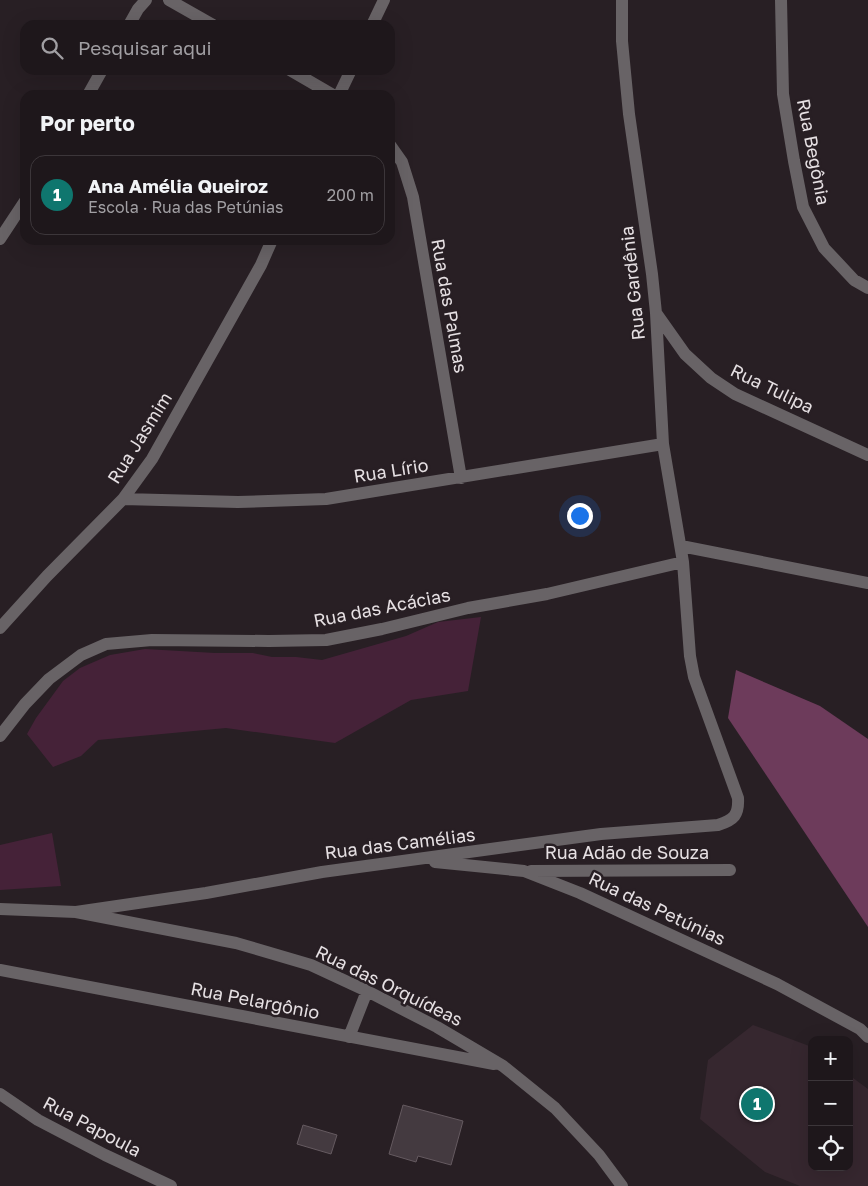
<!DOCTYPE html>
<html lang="pt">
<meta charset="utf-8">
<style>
:root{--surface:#1e171b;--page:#262024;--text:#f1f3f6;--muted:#a19fa3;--line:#3c363a;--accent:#0f766e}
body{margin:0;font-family:"Golos Text",sans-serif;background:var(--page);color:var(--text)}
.controls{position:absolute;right:15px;bottom:15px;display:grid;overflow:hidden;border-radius:10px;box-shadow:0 5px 20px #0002}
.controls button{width:45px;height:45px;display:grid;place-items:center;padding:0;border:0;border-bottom:1px solid var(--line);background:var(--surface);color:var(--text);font:25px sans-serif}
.you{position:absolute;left:579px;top:515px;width:18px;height:18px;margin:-12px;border:4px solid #fff;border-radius:50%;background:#1a73e8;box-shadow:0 0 0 8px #1a73e833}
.badge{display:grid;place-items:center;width:32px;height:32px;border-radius:50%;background:var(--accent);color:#fff;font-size:16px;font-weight:700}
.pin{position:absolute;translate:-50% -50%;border:2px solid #fff;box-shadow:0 1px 5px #0006}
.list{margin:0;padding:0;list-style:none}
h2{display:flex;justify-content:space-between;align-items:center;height:65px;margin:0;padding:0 20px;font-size:21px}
h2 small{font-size:16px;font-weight:400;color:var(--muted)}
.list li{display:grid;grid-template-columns:32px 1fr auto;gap:15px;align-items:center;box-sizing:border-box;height:80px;margin:0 10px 10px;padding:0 10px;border:1px solid var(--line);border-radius:15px}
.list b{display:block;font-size:19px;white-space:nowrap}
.list p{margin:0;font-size:16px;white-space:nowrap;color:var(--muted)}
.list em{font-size:16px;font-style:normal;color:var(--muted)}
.icon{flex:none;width:28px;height:28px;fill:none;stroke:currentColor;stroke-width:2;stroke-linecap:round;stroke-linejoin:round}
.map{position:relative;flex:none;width:868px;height:1186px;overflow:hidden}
.search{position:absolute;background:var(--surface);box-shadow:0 5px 20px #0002;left:20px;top:20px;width:375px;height:55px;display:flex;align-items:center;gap:12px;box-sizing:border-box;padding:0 18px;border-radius:15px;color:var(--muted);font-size:19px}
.panel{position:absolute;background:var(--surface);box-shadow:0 5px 20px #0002;left:20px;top:90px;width:375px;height:155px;border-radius:15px}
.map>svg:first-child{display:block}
.built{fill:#36272f}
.green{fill:#452238}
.forest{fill:#6d3b5b}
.building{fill:#443a40;stroke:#655a60}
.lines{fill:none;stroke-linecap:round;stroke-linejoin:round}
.minor{stroke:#686366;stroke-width:12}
.labels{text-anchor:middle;stroke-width:5;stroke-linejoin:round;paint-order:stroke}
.street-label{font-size:18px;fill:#e6e0e3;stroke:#281f24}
</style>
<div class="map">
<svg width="868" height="1186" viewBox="0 0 868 1186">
<rect width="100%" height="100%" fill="#281f24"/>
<path class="built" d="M 753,1025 L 812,1047 L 812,1167 L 849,1167 L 849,1075 L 868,1089 L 868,1186 L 800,1186 L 765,1172 L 700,1119 L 708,1060 Z"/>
<path class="green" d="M 481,617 L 468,691 L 411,700 L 335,743 L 226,728 L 98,740 L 81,756 L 53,767 L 27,734 L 36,718 L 63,681 L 80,668 L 110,655 L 145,649 L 215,653 L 253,653 L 272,657 L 296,657 L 322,660 L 406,636 L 438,622 Z
M 52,833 L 61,886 L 0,890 L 0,845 Z"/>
<path class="forest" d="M 736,670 L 820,706 L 868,739 L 868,927 L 728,718 Z"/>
<path class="building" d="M 403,1105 L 463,1121 L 451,1165 L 418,1156 L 416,1162 L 389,1154 Z
M 303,1125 L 337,1135 L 331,1154 L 297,1144 Z"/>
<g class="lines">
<path class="minor" d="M 169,0 L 213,25
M 781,0 L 783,94 L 794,161 L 803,207 L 824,248 L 854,280 L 868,288
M 129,25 L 138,9 L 146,0
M 372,25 L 384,0
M 290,70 L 333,95
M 88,95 L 102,70
M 339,95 L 351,70
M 390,145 L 402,162 L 413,197 L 461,478
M 0,239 L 25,201
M 656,313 L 685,354 L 711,378 L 735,394 L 868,455
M 123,499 L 238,502 L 326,499 L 663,444
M 681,546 L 868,583
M 0,628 L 47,576 L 123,499 L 152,459 L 261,265 L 272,240
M 0,736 L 25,704 L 49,679 L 81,655 L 106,644 L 152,640 L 269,641 L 326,640 L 382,629 L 468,608 L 547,594 L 683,562
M 435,862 L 524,871 L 580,893 L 777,984 L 860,1029 L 868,1037
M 531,871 L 730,870
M 0,909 L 76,912 L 236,943 L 311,965 L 367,991 L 437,1027 L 503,1066 L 555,1108 L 599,1155 L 622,1186
M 76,912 L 206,893 L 322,872 L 601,834 L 718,825 C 734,820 739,815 738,798 L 694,677 L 690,656 L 683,562 L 663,444 L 656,313 L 652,274 L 629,114 L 622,41 L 622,0
M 0,970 L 494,1064
M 349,1037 L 367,991
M 0,1094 L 38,1120 L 105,1155 L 171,1186"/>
</g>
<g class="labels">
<g class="street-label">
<text transform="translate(813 152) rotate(79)" y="6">Rua Begônia</text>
<text transform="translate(633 283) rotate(-96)" y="6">Rua Gardênia</text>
<text transform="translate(449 306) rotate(80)" y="6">Rua das Palmas</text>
<text transform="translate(772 389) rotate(26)" y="6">Rua Tulipa</text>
<text transform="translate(140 438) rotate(-58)" y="6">Rua Jasmim</text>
<text transform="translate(391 471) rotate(-9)" y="6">Rua Lírio</text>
<text transform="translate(382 608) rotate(-11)" y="6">Rua das Acácias</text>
<text transform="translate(400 844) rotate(-7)" y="6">Rua das Camélias</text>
<text x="627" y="859">Rua Adão de Souza</text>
<text transform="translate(657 909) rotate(25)" y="6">Rua das Petúnias</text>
<text transform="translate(389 986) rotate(26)" y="6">Rua das Orquídeas</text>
<text transform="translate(255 1001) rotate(11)" y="6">Rua Pelargônio</text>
<text transform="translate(92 1127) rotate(28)" y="6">Rua Papoula</text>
</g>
</g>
</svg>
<div class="controls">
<button>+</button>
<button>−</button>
<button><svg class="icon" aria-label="locate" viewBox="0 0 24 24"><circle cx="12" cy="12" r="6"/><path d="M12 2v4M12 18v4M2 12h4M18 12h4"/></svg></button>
</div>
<div class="you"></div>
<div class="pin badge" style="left:757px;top:1104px">1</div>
<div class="search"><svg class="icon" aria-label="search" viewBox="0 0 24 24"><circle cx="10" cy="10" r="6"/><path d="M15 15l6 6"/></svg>Pesquisar aqui</div>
<section class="panel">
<h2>Por perto<small></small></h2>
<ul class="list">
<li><span class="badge">1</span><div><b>Ana Amélia Queiroz</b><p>Escola · Rua das Petúnias</p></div><em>200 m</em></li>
</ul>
</section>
</div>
